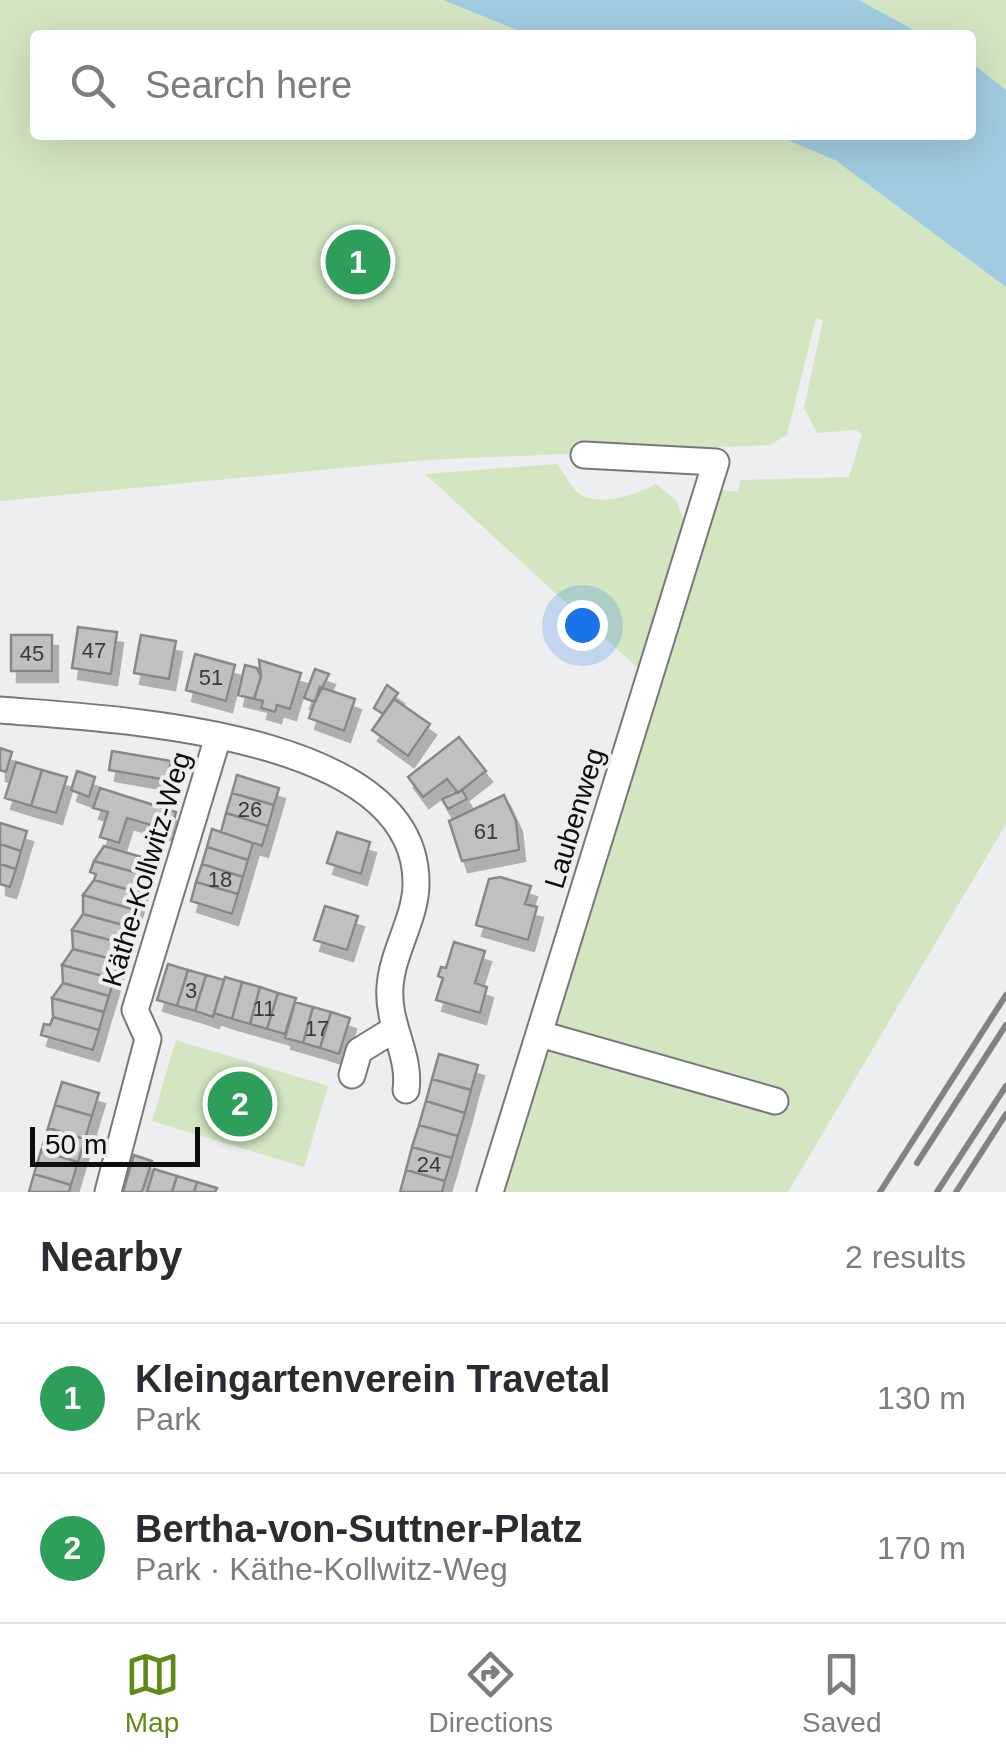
<!DOCTYPE html>
<meta charset="utf-8">
<style>
:root{--surface:#fff;--page:#f7f7f7;--text:#2b2b33;--muted:#7c7c81;--line:#e1e1e2;--accent:#5f8a18}
body{margin:0;font-family:Arial,sans-serif;background:var(--page);color:var(--text)}
.scale{position:absolute;left:30px;bottom:25px;width:170px;box-sizing:border-box;padding-left:10px;border:5px solid #0d0d0e;border-top:0;font-size:28px;line-height:35px;white-space:nowrap;color:#0d0d0e;-webkit-text-stroke:8px #edeef0;paint-order:stroke}
.you{position:absolute;left:582px;top:625px;width:35px;height:35px;margin:-25px;border:8px solid #fff;border-radius:50%;background:#1a73e8;box-shadow:0 0 0 15px #1a73e833}
.badge{display:grid;place-items:center;width:65px;height:65px;border-radius:50%;background:var(--accent);color:#fff;font-size:32px;font-weight:700}
.pin{position:absolute;translate:-50% -50%;border:5px solid #fff;box-shadow:0 2px 10px #0006}
.list{margin:0;padding:0;list-style:none}
h2{display:flex;justify-content:space-between;align-items:center;height:130px;margin:0;padding:0 40px;font-size:42px}
h2 small{font-size:32px;font-weight:400;color:var(--muted)}
.list li{display:grid;grid-template-columns:65px 1fr auto;gap:30px;align-items:center;box-sizing:border-box;height:150px;padding:0 40px;border-top:2px solid var(--line)}
.list b{display:block;font-size:38px;white-space:nowrap}
.list p{margin:0;font-size:32px;white-space:nowrap;color:var(--muted)}
.list em{font-size:32px;font-style:normal;color:var(--muted)}
.icon{flex:none;width:55px;height:55px;fill:none;stroke:currentColor;stroke-width:2;stroke-linecap:round;stroke-linejoin:round}
.map{position:relative;flex:none;width:1006px;height:1192px;overflow:hidden}
.search{position:absolute;background:var(--surface);box-shadow:0 10px 40px #0002;left:30px;right:30px;top:30px;height:110px;display:flex;align-items:center;gap:25px;box-sizing:border-box;padding:0 35px;border-radius:10px;color:var(--muted);font-size:38px}
.sheet{height:430px;background:var(--surface)}
nav{display:flex;justify-content:space-around;align-items:center;box-sizing:border-box;height:140px;border-top:2px solid var(--line);background:var(--surface);font-size:28px;color:var(--muted)}
nav a{display:grid;justify-items:center;gap:5px}
nav .on{color:var(--accent)}
.map>svg:first-child{display:block}
.green{fill:#d3e5c1}
.water{fill:#a0cbe0}
.building{fill:#c1bfc1;stroke:#898889;stroke-width:2.5;filter:url(#shadow)}
.lines{fill:none;stroke-linecap:round;stroke-linejoin:round}
.minor-casing{stroke:#77787a;stroke-width:29}
.minor{stroke:#fff;stroke-width:25}
.rail{stroke:#818283;stroke-width:6}
.labels{text-anchor:middle;stroke-width:8;stroke-linejoin:round;paint-order:stroke}
.number-label{font-size:22px;fill:#3a3a3b}
.street-label{font-size:28px;fill:#0d0d0e;stroke:#edeef0}
</style>
<div class="map">
<svg width="1006" height="1192" viewBox="0 0 1006 1192">
<defs>
<filter id="shadow"><feDropShadow dx="6" dy="11" stdDeviation="0" flood-color="#0004"/></filter>
</defs>
<rect width="100%" height="100%" fill="#edeef0"/>
<path class="green" d="M 0,0 L 443,0 L 529,35 L 35,35 L 35,135 L 775,135 L 835,160 L 1006,287 L 1006,824 L 788,1192 L 505,1192 L 721,490 L 738,492 L 740,480 L 849,477 L 862,434 L 856,430 L 817,433 L 804,408 L 823,320 L 816,318 L 787,435 L 770,445 L 425,460 L 0,501 Z
M 859,0 L 1006,0 L 1006,90 L 971,62 L 971,35 L 923,35 Z
M 557,464 C 563,471 569,484 576,491 C 596,509 636,495 656,484 L 676,500 L 684,521 L 642,672 L 425,474 Z
M 176,1040 L 328,1086 L 304,1167 L 152,1121 Z"/>
<path class="water" d="M 443,0 L 859,0 L 923,35 L 529,35 Z
M 971,62 L 1006,90 L 1006,287 L 835,160 L 775,135 L 971,135 Z"/>
<path class="building" d="M 78,627 L 117,632 L 111,674 L 72,668 Z
M 11,635 L 52,635 L 52,671 L 11,671 Z
M 141,635 L 176,641 L 169,679 L 134,673 Z
M 195,654 L 235,665 L 226,701 L 186,690 Z
M 259,660 L 301,673 L 290,709 L 277,705 L 275,712 L 261,708 L 263,701 L 254,699 L 261,677 Z
M 245,665 L 257,668 L 261,677 L 254,699 L 238,695 Z
M 315,669 L 329,674 L 315,702 L 304,698 Z
M 387,685 L 398,693 L 383,714 L 374,708 Z
M 320,687 L 355,699 L 344,731 L 309,718 Z
M 394,699 L 430,724 L 408,756 L 372,730 Z
M 459,737 L 486,771 L 458,793 L 447,779 L 423,797 L 408,777 Z
M 0,748 L 12,752 L 6,772 L 0,770 Z
M 112,751 L 171,761 L 167,780 L 109,770 Z
M 16,762 L 42,770 L 31,806 L 5,798 Z
M 42,770 L 67,777 L 56,813 L 31,806 Z
M 77,771 L 95,777 L 89,797 L 71,790 Z
M 237,775 L 279,788 L 274,805 L 232,793 Z
M 100,788 L 176,812 L 171,831 L 127,818 L 119,843 L 100,837 L 108,812 L 93,808 Z
M 462,790 L 467,799 L 448,809 L 442,799 Z
M 232,793 L 274,805 L 268,826 L 226,813 Z
M 504,795 L 516,821 L 519,850 L 462,861 L 449,821 Z
M 226,813 L 268,826 L 262,846 L 221,832 Z
M 0,823 L 27,831 L 21,851 L 0,844 Z
M 212,829 L 253,843 L 248,860 L 207,847 Z
M 337,832 L 370,842 L 361,874 L 327,863 Z
M 0,844 L 21,851 L 16,869 L 0,864 Z
M 104,846 L 148,859 L 145,875 L 94,861 Z
M 207,847 L 248,860 L 243,877 L 202,864 Z
M 94,861 L 145,875 L 140,893 L 94,880 L 96,874 L 90,872 Z
M 0,864 L 16,869 L 10,887 L 0,884 Z
M 202,864 L 243,877 L 238,894 L 196,882 Z
M 500,877 L 531,886 L 525,904 L 537,907 L 528,940 L 476,925 L 489,879 Z
M 94,880 L 140,893 L 135,910 L 83,895 Z
M 196,882 L 238,894 L 232,914 L 191,901 Z
M 83,895 L 135,910 L 130,927 L 83,914 Z
M 325,906 L 358,916 L 347,950 L 314,940 Z
M 83,914 L 130,927 L 125,944 L 72,930 Z
M 72,930 L 125,944 L 119,961 L 73,949 Z
M 454,942 L 485,951 L 475,983 L 487,987 L 480,1013 L 436,1000 L 443,978 L 438,976 L 441,967 L 446,968 Z
M 73,949 L 119,961 L 114,979 L 62,965 Z
M 168,964 L 188,970 L 177,1006 L 157,1000 Z
M 62,965 L 114,979 L 109,996 L 63,983 Z
M 188,970 L 206,975 L 195,1011 L 177,1006 Z
M 206,975 L 224,980 L 213,1017 L 195,1011 Z
M 225,977 L 242,982 L 232,1019 L 214,1013 Z
M 242,982 L 260,987 L 250,1024 L 232,1019 Z
M 63,983 L 109,996 L 104,1012 L 52,998 Z
M 260,987 L 278,993 L 267,1029 L 250,1024 Z
M 278,993 L 296,998 L 285,1034 L 267,1029 Z
M 52,998 L 104,1012 L 99,1030 L 53,1017 Z
M 295,1002 L 313,1007 L 303,1043 L 285,1038 Z
M 313,1007 L 331,1012 L 320,1048 L 303,1043 Z
M 331,1012 L 350,1018 L 339,1054 L 320,1048 Z
M 53,1017 L 99,1030 L 93,1050 L 41,1035 L 44,1024 L 50,1025 Z
M 439,1054 L 478,1065 L 471,1090 L 432,1079 Z
M 432,1079 L 471,1090 L 465,1113 L 426,1101 Z
M 62,1082 L 99,1093 L 92,1116 L 55,1105 Z
M 426,1101 L 465,1113 L 458,1136 L 419,1125 Z
M 55,1105 L 92,1116 L 85,1139 L 48,1128 Z
M 419,1125 L 458,1136 L 452,1158 L 412,1147 Z
M 48,1128 L 85,1139 L 78,1162 L 41,1151 Z
M 412,1147 L 452,1158 L 445,1181 L 406,1170 Z
M 41,1151 L 78,1162 L 71,1185 L 34,1174 Z
M 134,1155 L 152,1161 L 142,1192 L 123,1192 Z
M 154,1169 L 177,1176 L 172,1192 L 147,1192 Z
M 406,1170 L 445,1181 L 442,1192 L 400,1192 Z
M 34,1174 L 71,1185 L 69,1192 L 29,1192 Z
M 177,1176 L 197,1182 L 194,1192 L 172,1192 Z
M 197,1182 L 217,1188 L 215,1192 L 194,1192 Z"/>
<g class="lines">
<defs>
<path id="minor" d="M 0,710 C 107,719 418,730 416,884 C 416,918 392,952 390,987 C 387,1025 411,1054 406,1090
M 540,1034 L 775,1101
M 352,1075 L 359,1051 L 393,1030
M 108,1192 L 148,1039 L 135,1010 L 218,737
M 490,1192 L 716,462 L 584,455"/>
</defs>
<use href="#minor" class="minor-casing"/>
<use href="#minor" class="minor"/>
<path class="rail" d="M 917,1163 L 1006,1025
M 880,1192 L 1006,995
M 937,1192 L 1006,1086
M 956,1192 L 1006,1114"/>
</g>
<g class="labels">
<g class="number-label">
<text x="94" y="658">47</text>
<text x="32" y="661">45</text>
<text x="211" y="685">51</text>
<text x="250" y="817">26</text>
<text x="486" y="839">61</text>
<text x="220" y="887">18</text>
<text x="191" y="998">3</text>
<text x="264" y="1016">11</text>
<text x="317" y="1036">17</text>
<text x="429" y="1172">24</text>
</g>
<g class="street-label">
<text transform="translate(574 818) rotate(-73)" y="10">Laubenweg</text>
<text transform="translate(146 869) rotate(-73)" y="10">Käthe-Kollwitz-Weg</text>
</g>
</g>
</svg>
<div class="scale">50 m</div>
<div class="you"></div>
<div class="pin badge" style="left:358px;top:262px;background:#2e9e5b">1</div>
<div class="pin badge" style="left:240px;top:1104px;background:#2e9e5b">2</div>
<div class="search"><svg class="icon" aria-label="search" viewBox="0 0 24 24"><circle cx="10" cy="10" r="6"/><path d="M15 15l6 6"/></svg>Search here</div>
</div>
<section class="sheet">
<h2>Nearby<small>2 results</small></h2>
<ul class="list">
<li><span class="badge" style="background:#2e9e5b">1</span><div><b>Kleingartenverein Travetal</b><p>Park</p></div><em>130 m</em></li>
<li><span class="badge" style="background:#2e9e5b">2</span><div><b>Bertha-von-Suttner-Platz</b><p>Park · Käthe-Kollwitz-Weg</p></div><em>170 m</em></li>
</ul>
</section>
<nav>
<a class="on"><svg class="icon" aria-label="map" viewBox="0 0 24 24"><path d="M3 6l6-2 6 2 6-2v14l-6 2-6-2-6 2zM9 4v14M15 6v14"/></svg>Map</a>
<a><svg class="icon" aria-label="directions" viewBox="0 0 24 24"><path d="M12 3l9 9-9 9-9-9zM9 14v-3h6M13 9l2 2-2 2"/></svg>Directions</a>
<a><svg class="icon" aria-label="saved" viewBox="0 0 24 24"><path d="M7 4h10v16l-5-4-5 4z"/></svg>Saved</a>
</nav>
